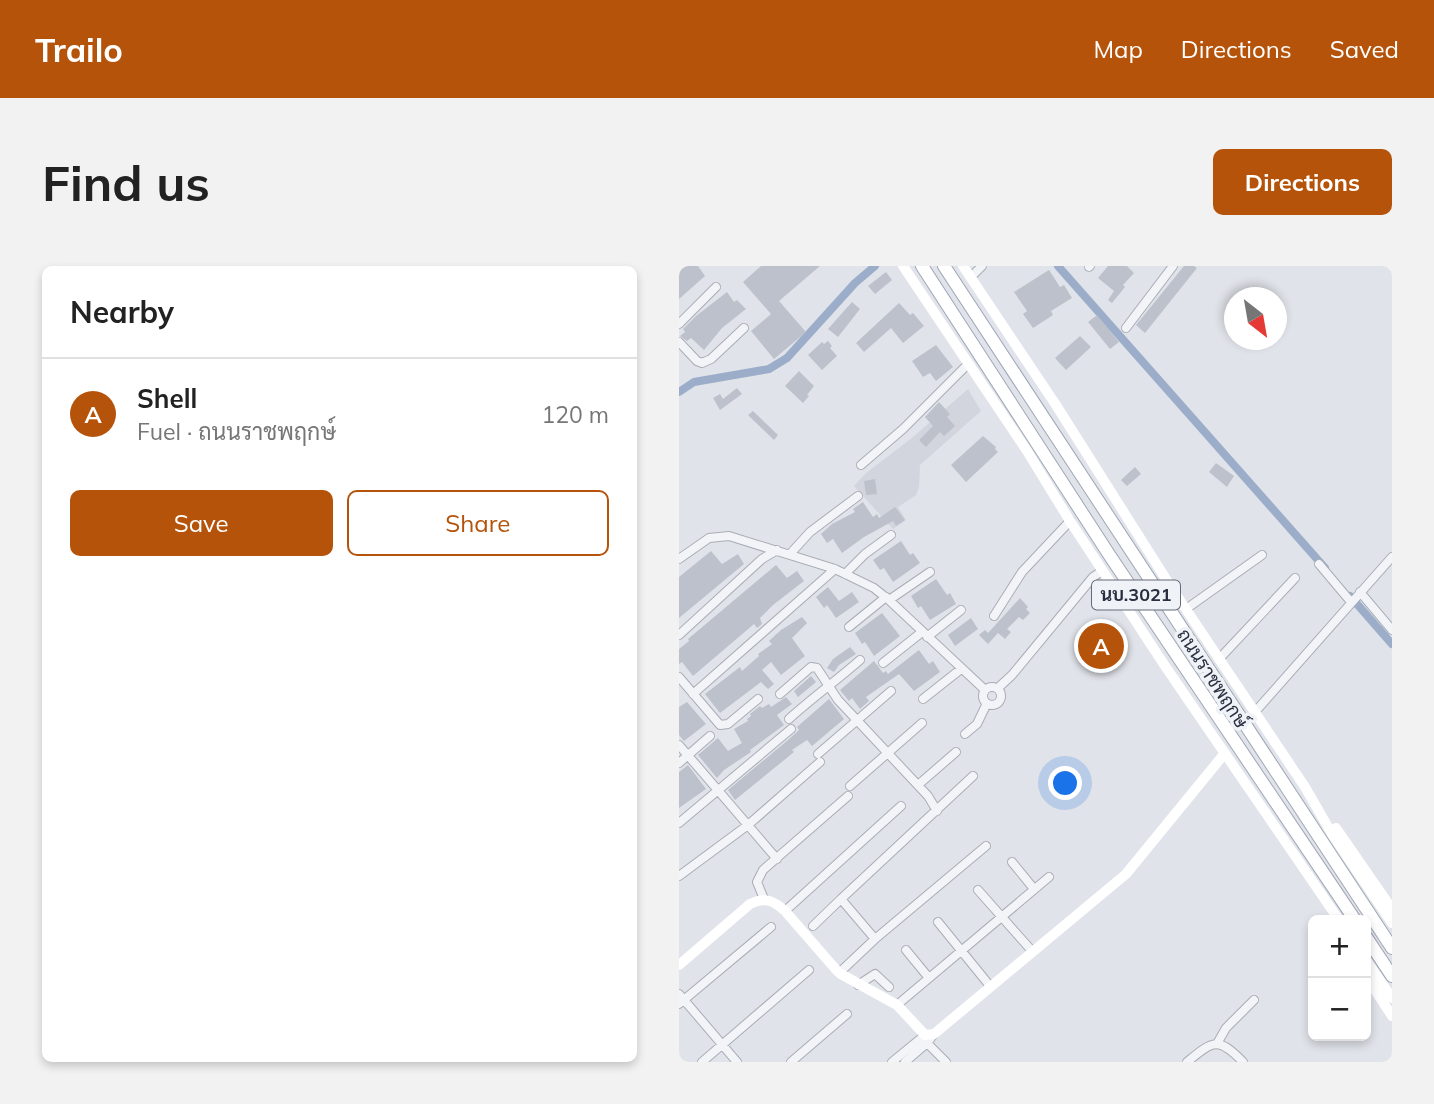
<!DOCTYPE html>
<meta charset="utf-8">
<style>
:root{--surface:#fff;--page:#f2f2f2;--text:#222;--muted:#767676;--line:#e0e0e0;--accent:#b45309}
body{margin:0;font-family:Mulish,Sarabun,sans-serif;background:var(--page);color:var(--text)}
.controls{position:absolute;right:21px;bottom:21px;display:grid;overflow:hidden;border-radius:10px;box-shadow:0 4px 10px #0003}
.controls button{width:63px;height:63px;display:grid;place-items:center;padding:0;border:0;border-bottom:2px solid var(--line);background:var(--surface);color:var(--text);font:35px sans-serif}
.compass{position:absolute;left:545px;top:21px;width:63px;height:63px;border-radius:50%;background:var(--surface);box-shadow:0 4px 10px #0003;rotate:149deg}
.you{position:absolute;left:387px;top:518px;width:24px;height:24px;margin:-18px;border:5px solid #fff;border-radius:50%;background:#1a73e8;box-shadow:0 0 0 10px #1a73e833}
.badge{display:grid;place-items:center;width:46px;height:46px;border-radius:50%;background:var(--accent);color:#fff;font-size:23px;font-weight:700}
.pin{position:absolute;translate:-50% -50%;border:4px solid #fff;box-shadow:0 2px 7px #0006}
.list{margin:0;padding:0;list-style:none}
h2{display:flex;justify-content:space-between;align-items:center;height:91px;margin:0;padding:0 28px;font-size:30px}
h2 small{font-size:23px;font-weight:400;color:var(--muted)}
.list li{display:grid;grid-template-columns:46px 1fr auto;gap:21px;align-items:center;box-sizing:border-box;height:112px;padding:0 28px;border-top:2px solid var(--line)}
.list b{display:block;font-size:26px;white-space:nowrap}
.list p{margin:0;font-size:23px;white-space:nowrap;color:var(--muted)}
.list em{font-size:23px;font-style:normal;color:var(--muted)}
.actions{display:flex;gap:14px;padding:21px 28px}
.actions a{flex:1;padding:16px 0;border:2px solid var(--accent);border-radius:10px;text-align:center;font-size:24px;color:var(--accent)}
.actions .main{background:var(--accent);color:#fff}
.map{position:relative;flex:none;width:713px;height:796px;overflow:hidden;border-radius:10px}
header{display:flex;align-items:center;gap:42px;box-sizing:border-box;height:98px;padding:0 35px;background:var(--accent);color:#fff}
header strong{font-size:33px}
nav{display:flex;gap:38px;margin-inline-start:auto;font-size:24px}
.intro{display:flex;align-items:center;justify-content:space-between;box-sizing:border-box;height:168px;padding:0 42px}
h1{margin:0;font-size:49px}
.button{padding:18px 32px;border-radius:10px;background:var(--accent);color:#fff;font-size:24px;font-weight:700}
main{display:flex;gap:42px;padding:0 42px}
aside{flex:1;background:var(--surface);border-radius:10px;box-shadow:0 4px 10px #0003}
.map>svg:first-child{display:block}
.built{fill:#d2d5de}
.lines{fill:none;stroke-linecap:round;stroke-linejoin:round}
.canal{stroke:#9badc9;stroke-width:8}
.building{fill:#bdc1cc}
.street-casing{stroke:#a9adb6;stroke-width:10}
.primary-casing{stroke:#9fa6b5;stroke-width:14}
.street{stroke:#f3f4f7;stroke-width:8}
.secondary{stroke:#fff;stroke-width:10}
.primary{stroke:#fff;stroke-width:12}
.labels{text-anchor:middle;stroke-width:7;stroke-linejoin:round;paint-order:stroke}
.shield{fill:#eff2f6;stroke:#646a77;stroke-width:2}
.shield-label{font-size:18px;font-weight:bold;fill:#292f40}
.street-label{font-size:19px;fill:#292f40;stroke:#eff2f6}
</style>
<header>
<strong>Trailo</strong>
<nav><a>Map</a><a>Directions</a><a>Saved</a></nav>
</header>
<div class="intro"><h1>Find us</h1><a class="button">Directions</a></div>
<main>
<aside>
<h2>Nearby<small></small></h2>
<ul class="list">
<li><span class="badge">A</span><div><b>Shell</b><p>Fuel · ถนนราชพฤกษ์</p></div><em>120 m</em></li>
</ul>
<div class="actions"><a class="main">Save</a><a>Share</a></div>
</aside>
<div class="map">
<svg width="713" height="796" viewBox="0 0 713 796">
<rect width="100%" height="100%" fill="#e0e3e9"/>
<path class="built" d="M 289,123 L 302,145 L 241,199 L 240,221 L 237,229 L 219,241 L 227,254 L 214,263 L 175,220 L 186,208 L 234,171 Z"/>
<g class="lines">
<path class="canal" d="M 379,0 L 646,302
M 0,126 L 15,116 L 90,103 L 108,92 L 176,17 L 196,0
M 671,330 L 713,378"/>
</g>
<path class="building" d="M 0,0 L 19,0 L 26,10 L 0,33 Z
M 82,0 L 141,0 L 100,35 L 127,66 L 95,93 L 72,65 L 92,48 L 64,16 Z
M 429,0 L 448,0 L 455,7 L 444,19 L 446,21 L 433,37 L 429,34 L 435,25 L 419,12 Z
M 505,0 L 515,0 L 518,2 L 466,67 L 457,59 Z
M 370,4 L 381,21 L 385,19 L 393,32 L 372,45 L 374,49 L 354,62 L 344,48 L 348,45 L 335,26 Z
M 207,6 L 213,14 L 196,28 L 189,20 Z
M 48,26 L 55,36 L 58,34 L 67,43 L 43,62 L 25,84 L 12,72 L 8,75 L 1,70 L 6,66 L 4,63 L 17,50 Z
M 173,36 L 181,43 L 159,71 L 149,63 Z
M 220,37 L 231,49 L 234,47 L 245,60 L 224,77 L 212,62 L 185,86 L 177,77 Z
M 418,49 L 440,76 L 431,83 L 409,56 Z
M 401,70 L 412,81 L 387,104 L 376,92 Z
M 149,75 L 153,80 L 151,82 L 158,90 L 143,104 L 129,89 L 143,76 L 145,78 Z
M 257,79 L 274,101 L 257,115 L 251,107 L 244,111 L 233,95 Z
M 120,105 L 135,120 L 128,129 L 130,130 L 124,137 L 106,120 Z
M 58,122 L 63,128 L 41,144 L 34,132 L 41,128 L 44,133 Z
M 260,136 L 271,148 L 268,151 L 276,160 L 265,170 L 261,166 L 247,181 L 240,174 L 254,160 L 246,151 Z
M 74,145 L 99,169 L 95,174 L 69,149 Z
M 304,170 L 317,181 L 316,183 L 319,186 L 287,216 L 272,199 Z
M 537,197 L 555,210 L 548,221 L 530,206 Z
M 456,201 L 462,208 L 448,220 L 442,214 Z
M 196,213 L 198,228 L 187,229 L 185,215 Z
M 184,236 L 194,251 L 198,248 L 200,252 L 216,241 L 226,254 L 217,260 L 214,255 L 185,271 L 163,287 L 154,273 L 148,277 L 142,268 L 153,258 L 176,246 L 174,243 Z
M 222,275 L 231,289 L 234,287 L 241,297 L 214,316 L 205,302 L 201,304 L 194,294 Z
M 32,285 L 43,298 L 59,288 L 65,298 L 0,352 L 0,311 Z
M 97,299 L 108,312 L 118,305 L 125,315 L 94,339 L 81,352 L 83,358 L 78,362 L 75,358 L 14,410 L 3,396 L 0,398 L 0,383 L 10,375 L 9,373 Z
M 257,313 L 268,329 L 271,327 L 277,338 L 251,354 L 242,340 L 239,342 L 232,330 Z
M 149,321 L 160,335 L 173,326 L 180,336 L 157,352 L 148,339 L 145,342 L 137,331 Z
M 341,332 L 349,341 L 347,343 L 351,347 L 344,354 L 340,351 L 328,363 L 332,366 L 326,373 L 319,367 L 309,378 L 300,369 L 306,364 L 309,367 Z
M 203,347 L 221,370 L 195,390 L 186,376 L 183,378 L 176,367 Z
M 123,351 L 128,357 L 113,372 L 126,390 L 102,409 L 92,396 L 83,404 L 95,418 L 89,423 L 82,416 L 41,447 L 26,428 L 61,401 L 63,405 L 80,390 L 79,388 L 93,378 L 90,375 L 102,364 Z
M 292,352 L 299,363 L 276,380 L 269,369 Z
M 171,381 L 177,388 L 160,399 L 155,406 L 148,402 L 154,393 Z
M 240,384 L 250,398 L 254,395 L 261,406 L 235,425 L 220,408 L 187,431 L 190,435 L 181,443 L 173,432 L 170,435 L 161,424 L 195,395 L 204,407 L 207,405 L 209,408 Z
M 132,410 L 137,416 L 119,431 L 115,425 Z
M 107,431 L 113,438 L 98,449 L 105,459 L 71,484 L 72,486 L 45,504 L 38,512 L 19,489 L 39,472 L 49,485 L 63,477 L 55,463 L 69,455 L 68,453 L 72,450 L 71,448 L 81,440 L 83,442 L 90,438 L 92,441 Z
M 150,433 L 165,453 L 133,480 L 128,474 L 113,484 L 115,486 L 56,534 L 49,524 L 109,474 L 120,464 L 118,461 Z
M 8,436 L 27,458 L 5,475 L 0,469 L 0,441 Z
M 9,499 L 27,523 L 0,542 L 0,506 Z"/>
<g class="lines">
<defs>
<path id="street" d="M 410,1 L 411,0
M 292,11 L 303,0
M 0,58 L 37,21
M 447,62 L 494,0
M 0,76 L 18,95 L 23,97 L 32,93 L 65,62
M 182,199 L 224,163 L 289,98
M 111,288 L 131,266 L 179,230
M 0,293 L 30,272 L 50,270 L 156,303 L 195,322 L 210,334 L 306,424
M 640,298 L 672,336
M 166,308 L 186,288 L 212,269
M 681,326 L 713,364
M 210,334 L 251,306
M 507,343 L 583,289
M 315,350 L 343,306 L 391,255
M 170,361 L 207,331
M 0,369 L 83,293 L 98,284
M 248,371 L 282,344
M 541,392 L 616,312
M 204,397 L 243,366
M 0,411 L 41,459 L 49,458 L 79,433
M304 430a9 9 0 1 1 18 0a9 9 0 1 1-18 0Z
M 319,422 L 333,409 L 414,311 L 423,305
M 14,428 L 156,303
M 101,428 L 132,401 L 138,402 L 159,434 L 249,530 L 258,545
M 244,433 L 282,403
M 576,446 L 713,291
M 110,453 C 133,432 157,415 181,394
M 286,468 L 298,458 L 308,437
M 0,479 L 98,593
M 139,488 L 212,425
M 0,497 L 31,470
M 239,519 L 277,486
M 171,520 L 243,457
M 0,557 L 112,463
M 333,596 L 355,623
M 0,610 L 69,559 L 141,496
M 299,624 L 353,685
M 85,633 L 78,616 L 84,604 L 169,530
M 106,645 L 222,540
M 259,656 L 311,720
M 134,660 L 162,633
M 196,673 L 162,633 L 294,510
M 227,684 L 250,712
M 160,707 L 196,673 L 307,580
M 179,719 L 196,708 L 210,721
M 0,728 L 58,796
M 0,738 L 92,661
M 218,739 L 370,611
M 255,768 L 248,777 L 267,796
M 539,776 L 547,762 L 575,734
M 23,796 L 130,704
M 112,796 L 168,748
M 213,796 L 246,769
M 226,796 L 248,777 L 246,775
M 508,796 C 534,775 539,770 564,796"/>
<path id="primary" d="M 243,0 L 431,290 L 676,654
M 265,0 L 713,682
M 687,671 L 713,710"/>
</defs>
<use href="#street" class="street-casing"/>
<use href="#primary" class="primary-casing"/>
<use href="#street" class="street"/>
<path class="secondary" d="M 224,0 L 348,185 L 391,255 L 486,400 L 660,654
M 284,0 L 377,139 L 492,321 L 626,521 L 653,568 L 713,657
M 657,562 L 713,643
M 687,694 L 713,732
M 0,699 L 71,638 C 86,631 94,634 106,645 L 160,707 L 218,739 L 246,769 L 255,768 L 447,608 L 546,487
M 687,710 L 713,750"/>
<use href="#primary" class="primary"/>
</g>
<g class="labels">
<rect class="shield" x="413" y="314.5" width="88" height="29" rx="5"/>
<g class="shield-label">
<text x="457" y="335">นบ.3021</text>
</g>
<g class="street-label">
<text transform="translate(534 412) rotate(57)" y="7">ถนนราชพฤกษ์</text>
</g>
</g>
</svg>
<div class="controls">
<button>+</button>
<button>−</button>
</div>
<svg class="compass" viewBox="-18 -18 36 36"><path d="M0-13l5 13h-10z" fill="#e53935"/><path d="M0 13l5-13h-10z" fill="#767676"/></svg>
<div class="you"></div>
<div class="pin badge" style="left:422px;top:380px">A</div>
</div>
</main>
